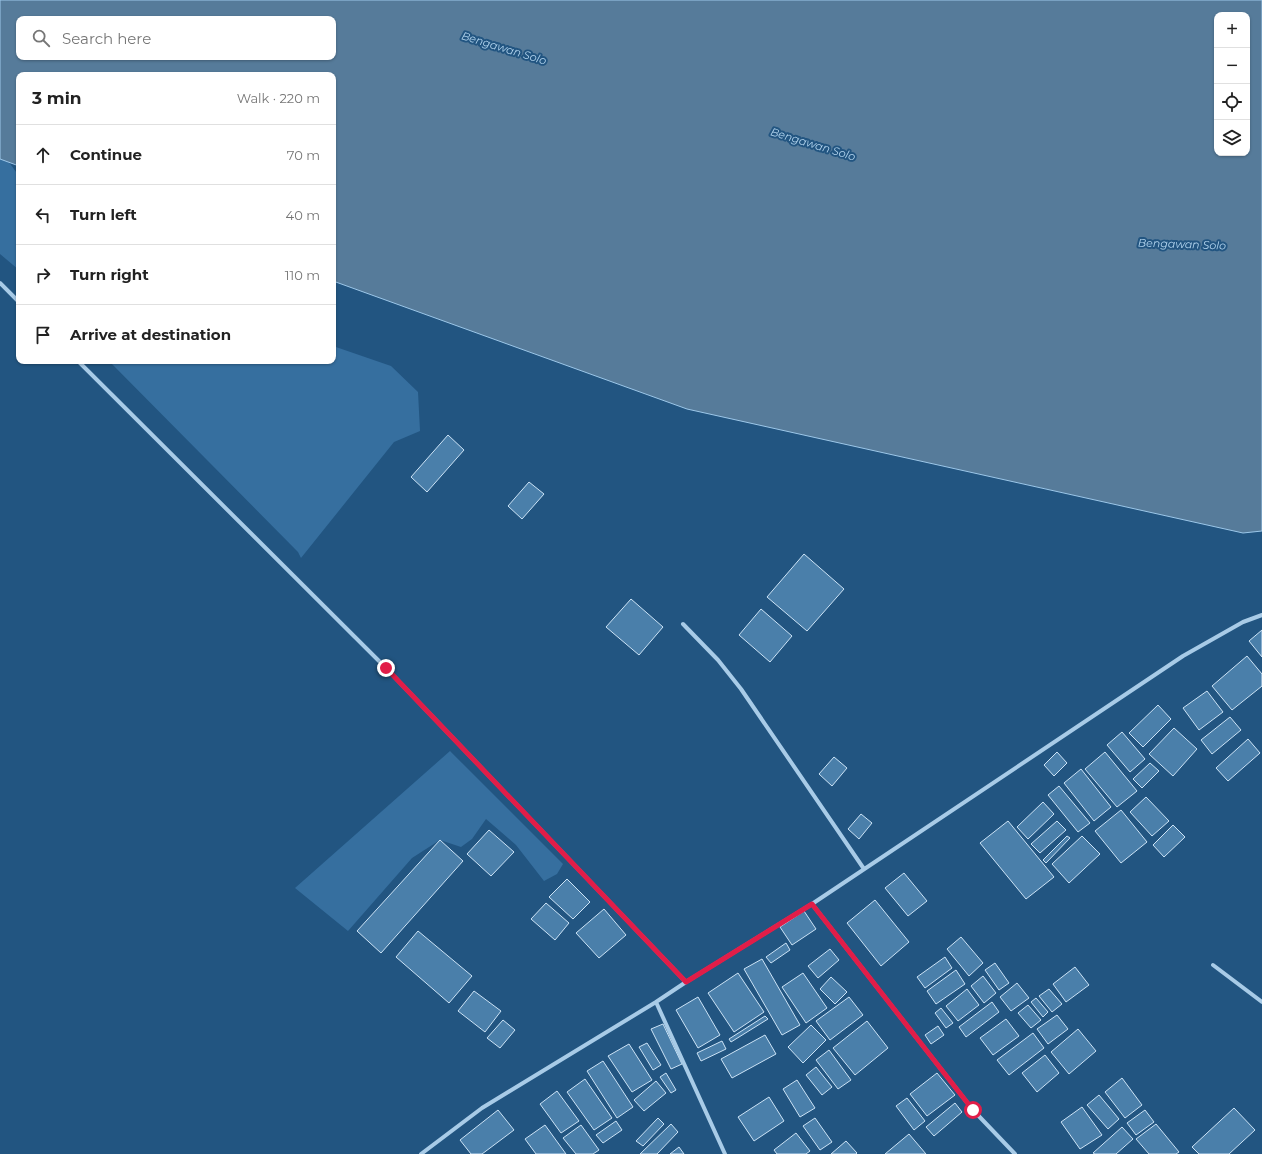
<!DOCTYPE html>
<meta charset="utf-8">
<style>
:root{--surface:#fff;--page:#f2f2f2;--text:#222;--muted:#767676;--line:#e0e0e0}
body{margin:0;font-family:Montserrat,sans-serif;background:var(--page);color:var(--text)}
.controls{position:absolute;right:12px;top:12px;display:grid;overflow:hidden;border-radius:8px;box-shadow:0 1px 3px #0004}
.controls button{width:36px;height:36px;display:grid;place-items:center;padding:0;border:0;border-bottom:1px solid var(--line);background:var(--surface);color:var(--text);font:20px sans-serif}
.stop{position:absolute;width:12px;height:12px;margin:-9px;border:3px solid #e11d48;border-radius:50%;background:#fff}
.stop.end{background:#e11d48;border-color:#fff;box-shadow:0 1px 4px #0008}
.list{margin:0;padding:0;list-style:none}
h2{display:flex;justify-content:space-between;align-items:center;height:52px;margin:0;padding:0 16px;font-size:17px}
h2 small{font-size:13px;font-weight:400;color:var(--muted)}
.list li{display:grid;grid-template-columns:26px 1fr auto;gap:12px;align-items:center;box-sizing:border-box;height:60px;padding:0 16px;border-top:1px solid var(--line)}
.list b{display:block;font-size:15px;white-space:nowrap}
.list em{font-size:13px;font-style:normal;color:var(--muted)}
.icon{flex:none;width:22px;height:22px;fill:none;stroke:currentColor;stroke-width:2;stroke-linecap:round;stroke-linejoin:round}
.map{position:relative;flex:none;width:1262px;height:1154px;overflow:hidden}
.search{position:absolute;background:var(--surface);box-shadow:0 1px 3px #0004;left:16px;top:16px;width:320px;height:44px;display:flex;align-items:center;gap:10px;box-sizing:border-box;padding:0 14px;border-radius:8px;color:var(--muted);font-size:15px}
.panel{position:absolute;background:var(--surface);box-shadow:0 1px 3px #0004;left:16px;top:72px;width:320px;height:292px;border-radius:8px}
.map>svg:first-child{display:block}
.green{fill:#366f9f}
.water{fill:#567b9a;stroke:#9cc7e9;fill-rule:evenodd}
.building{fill:#4a7faa;stroke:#cce3f6}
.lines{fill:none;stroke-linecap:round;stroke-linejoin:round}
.minor{stroke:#a8cbe7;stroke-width:4}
.route{stroke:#e11d48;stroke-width:5}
.labels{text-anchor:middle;stroke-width:4;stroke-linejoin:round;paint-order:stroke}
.water-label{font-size:11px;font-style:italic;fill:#b3d5ef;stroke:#225581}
</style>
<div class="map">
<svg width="1262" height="1154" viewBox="0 0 1262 1154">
<rect width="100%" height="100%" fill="#225581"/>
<path class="green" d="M 0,150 L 19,176 L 19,270 L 0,254 Z
M 333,346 L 391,366 L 418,392 L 420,431 L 394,442 L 301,558 L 298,552 L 109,361 L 333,361 Z
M 450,751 L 563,864 L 557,874 L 544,881 L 516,845 L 486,819 L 472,839 L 461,847 L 440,840 L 412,858 L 348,931 L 295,888 Z"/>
<path class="water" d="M 0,0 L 1262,0 L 1262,531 L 1243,533 L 687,409 L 333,281 L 333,75 L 19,75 L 19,166 L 0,159 ZM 1217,15 L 1247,15 L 1247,153 L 1217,153 ZM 19,19 L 333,19 L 333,57 L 19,57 Z"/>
<path class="building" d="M 448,435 L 464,450 L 427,492 L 411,477 Z
M 529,482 L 544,494 L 522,519 L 508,506 Z
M 804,554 L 844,589 L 807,631 L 767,597 Z
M 631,599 L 663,627 L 639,655 L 606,627 Z
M 761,609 L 792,636 L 770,662 L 739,635 Z
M 1262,630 L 1262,657 L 1249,641 Z
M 1247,656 L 1262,674 L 1262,686 L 1232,710 L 1212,686 Z
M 1207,691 L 1223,712 L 1199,730 L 1183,708 Z
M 1158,705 L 1171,719 L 1143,747 L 1129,733 Z
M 1230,717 L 1241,730 L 1212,754 L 1201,740 Z
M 1174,728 L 1197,749 L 1173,776 L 1149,754 Z
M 1122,732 L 1145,759 L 1130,772 L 1107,745 Z
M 1248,739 L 1260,753 L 1228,781 L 1216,768 Z
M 1057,752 L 1067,763 L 1054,776 L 1044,765 Z
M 1105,752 L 1137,791 L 1117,807 L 1085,769 Z
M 834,757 L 847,768 L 832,786 L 819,774 Z
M 1150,763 L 1159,771 L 1142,788 L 1133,779 Z
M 1081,769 L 1111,807 L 1094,821 L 1064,783 Z
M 1059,786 L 1090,823 L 1078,832 L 1048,795 Z
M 1146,797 L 1169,821 L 1152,836 L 1130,812 Z
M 1043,802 L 1054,814 L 1028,839 L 1017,827 Z
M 1121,810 L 1147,842 L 1121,863 L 1095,831 Z
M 861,814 L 872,823 L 859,839 L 848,829 Z
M 1008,821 L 1054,877 L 1026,899 L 980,843 Z
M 1057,821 L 1066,830 L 1040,853 L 1031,844 Z
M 1173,825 L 1185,837 L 1164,857 L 1153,845 Z
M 489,830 L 514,852 L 491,876 L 467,854 Z
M 1067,836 L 1070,838 L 1046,863 L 1043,860 Z
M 1082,836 L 1100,854 L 1069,883 L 1052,864 Z
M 440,840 L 463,861 L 381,953 L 357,931 Z
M 904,873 L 927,901 L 908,916 L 885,888 Z
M 567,879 L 590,902 L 573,919 L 549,897 Z
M 875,900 L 909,942 L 881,966 L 847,923 Z
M 546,903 L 569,923 L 555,940 L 531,919 Z
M 604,909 L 626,935 L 599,958 L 576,933 Z
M 804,911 L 816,929 L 792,945 L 780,927 Z
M 418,931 L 472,976 L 449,1003 L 396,957 Z
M 961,937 L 983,963 L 969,976 L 947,949 Z
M 786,943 L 790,950 L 771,963 L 766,957 Z
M 830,949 L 839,960 L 818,978 L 808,966 Z
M 945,957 L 952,968 L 925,988 L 917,977 Z
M 762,959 L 800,1025 L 782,1035 L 744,969 Z
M 995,963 L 1009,983 L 999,990 L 985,970 Z
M 1075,967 L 1089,985 L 1066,1002 L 1053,984 Z
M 956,970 L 965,984 L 936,1004 L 927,991 Z
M 738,973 L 764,1012 L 734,1032 L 708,993 Z
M 803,973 L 827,1008 L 806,1023 L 782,987 Z
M 983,976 L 996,993 L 984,1003 L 971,986 Z
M 831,977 L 847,992 L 835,1004 L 820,989 Z
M 1017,983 L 1029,998 L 1011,1011 L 1000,997 Z
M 967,989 L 979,1005 L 958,1021 L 946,1006 Z
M 1049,989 L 1062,1004 L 1052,1012 L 1039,996 Z
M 474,991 L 501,1011 L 485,1032 L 458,1011 Z
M 698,997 L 720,1035 L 698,1048 L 676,1010 Z
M 849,997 L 863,1015 L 830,1040 L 816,1021 Z
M 1036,998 L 1048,1012 L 1043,1017 L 1031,1002 Z
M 992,1002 L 999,1012 L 966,1037 L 959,1027 Z
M 1028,1005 L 1041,1020 L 1031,1028 L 1018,1013 Z
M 941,1008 L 953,1023 L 946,1028 L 935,1013 Z
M 1057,1015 L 1068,1029 L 1048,1044 L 1037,1029 Z
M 765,1016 L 768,1019 L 731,1042 L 729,1039 Z
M 1006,1019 L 1019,1036 L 993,1055 L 980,1038 Z
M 503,1020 L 515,1030 L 500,1048 L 487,1038 Z
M 867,1021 L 888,1048 L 855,1075 L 833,1048 Z
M 663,1024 L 682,1064 L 671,1069 L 651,1029 Z
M 811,1025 L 826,1040 L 803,1063 L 788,1047 Z
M 938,1026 L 944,1035 L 931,1044 L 925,1035 Z
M 1078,1029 L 1096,1051 L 1069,1074 L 1051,1052 Z
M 1033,1033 L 1044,1048 L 1009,1075 L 997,1060 Z
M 765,1035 L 776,1054 L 732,1078 L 721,1059 Z
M 722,1041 L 726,1049 L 701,1061 L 697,1053 Z
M 647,1043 L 661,1065 L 653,1070 L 639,1047 Z
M 629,1044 L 652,1080 L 632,1092 L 608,1056 Z
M 829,1050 L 851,1080 L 838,1089 L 816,1060 Z
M 1045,1055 L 1059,1073 L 1037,1092 L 1022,1073 Z
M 603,1061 L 633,1107 L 617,1118 L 587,1071 Z
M 816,1067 L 832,1087 L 822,1095 L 806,1075 Z
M 666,1073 L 676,1090 L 671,1093 L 660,1077 Z
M 937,1073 L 955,1095 L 927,1116 L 910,1094 Z
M 1122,1078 L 1142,1105 L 1125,1118 L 1105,1092 Z
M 585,1079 L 612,1118 L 594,1130 L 567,1092 Z
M 797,1080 L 815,1108 L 800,1117 L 783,1089 Z
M 656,1081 L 666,1093 L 644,1111 L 634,1100 Z
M 557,1091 L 579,1121 L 561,1133 L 540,1104 Z
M 1099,1095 L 1119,1119 L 1108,1129 L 1087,1105 Z
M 769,1097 L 784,1121 L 754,1141 L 738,1117 Z
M 907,1098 L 925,1121 L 914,1130 L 896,1106 Z
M 955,1103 L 962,1112 L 934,1136 L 926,1127 Z
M 1082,1107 L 1102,1135 L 1080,1149 L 1061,1122 Z
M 1234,1108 L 1255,1130 L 1229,1154 L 1199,1154 L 1192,1147 Z
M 498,1110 L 514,1130 L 482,1154 L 471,1154 L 460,1140 Z
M 1145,1110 L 1154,1122 L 1136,1135 L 1127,1123 Z
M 658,1118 L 664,1124 L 643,1146 L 636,1141 Z
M 815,1118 L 832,1142 L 820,1150 L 803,1126 Z
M 616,1121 L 622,1130 L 603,1143 L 596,1135 Z
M 671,1124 L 678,1132 L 657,1154 L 640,1154 Z
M 1156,1124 L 1179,1152 L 1176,1154 L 1149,1154 L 1136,1139 Z
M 545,1125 L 566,1154 L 536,1154 L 525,1139 Z
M 581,1125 L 599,1150 L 593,1154 L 576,1154 L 563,1138 Z
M 1122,1127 L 1133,1139 L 1116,1154 L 1095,1154 L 1093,1153 Z
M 796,1133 L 810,1151 L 806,1154 L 777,1154 L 774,1150 Z
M 909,1134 L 926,1154 L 885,1154 Z
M 846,1141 L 857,1153 L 856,1154 L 831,1154 Z
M 679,1147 L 684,1154 L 670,1154 Z"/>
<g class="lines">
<path class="minor" d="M 0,283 L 19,302
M 78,361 L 386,668 L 686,982
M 683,624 L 718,660 L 741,689 L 864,869
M 812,904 L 973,1110 L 1015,1154
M 1213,965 L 1262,1002
M 656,1002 L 725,1154
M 421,1154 L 482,1108 L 656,1002 L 686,982 L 812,904 L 1183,656 L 1243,622 L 1262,615"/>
</g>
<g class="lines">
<path class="route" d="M 386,668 L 686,982 L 812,904 L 973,1110"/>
</g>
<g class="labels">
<g class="water-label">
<text transform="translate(504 48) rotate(17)" y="4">Bengawan Solo</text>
<text transform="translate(813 144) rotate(17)" y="4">Bengawan Solo</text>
<text transform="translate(1182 244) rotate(2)" y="4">Bengawan Solo</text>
</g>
</g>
</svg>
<div class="controls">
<button>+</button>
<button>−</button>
<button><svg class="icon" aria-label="locate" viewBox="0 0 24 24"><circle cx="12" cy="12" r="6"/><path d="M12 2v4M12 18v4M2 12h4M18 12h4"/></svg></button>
<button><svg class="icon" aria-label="layers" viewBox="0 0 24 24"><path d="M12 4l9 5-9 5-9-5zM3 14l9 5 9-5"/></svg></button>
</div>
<div class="stop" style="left:973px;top:1110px"></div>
<div class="stop end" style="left:386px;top:668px"></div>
<div class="search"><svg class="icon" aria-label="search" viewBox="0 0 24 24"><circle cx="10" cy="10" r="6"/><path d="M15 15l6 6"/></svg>Search here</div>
<section class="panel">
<h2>3 min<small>Walk · 220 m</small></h2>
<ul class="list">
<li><svg class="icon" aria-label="ahead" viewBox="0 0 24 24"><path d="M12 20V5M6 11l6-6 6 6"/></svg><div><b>Continue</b></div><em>70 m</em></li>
<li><svg class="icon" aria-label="left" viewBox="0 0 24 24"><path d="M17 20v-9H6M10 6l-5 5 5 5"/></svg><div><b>Turn left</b></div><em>40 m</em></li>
<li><svg class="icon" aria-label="right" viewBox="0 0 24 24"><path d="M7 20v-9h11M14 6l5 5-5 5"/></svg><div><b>Turn right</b></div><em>110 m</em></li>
<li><svg class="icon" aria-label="arrive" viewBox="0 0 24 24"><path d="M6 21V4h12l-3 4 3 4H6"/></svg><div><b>Arrive at destination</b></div></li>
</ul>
</section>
</div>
